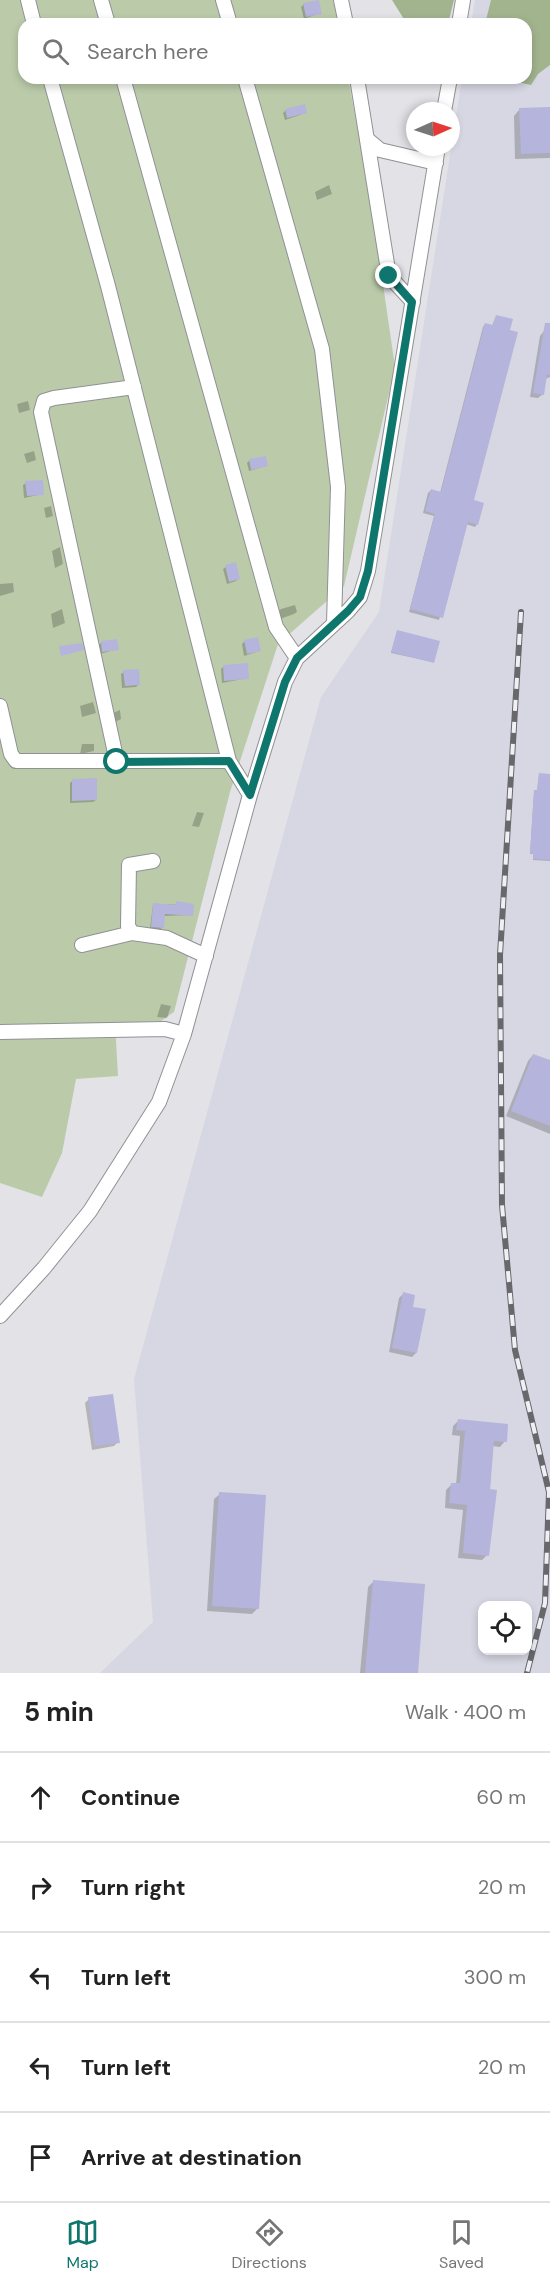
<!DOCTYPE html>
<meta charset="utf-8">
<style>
:root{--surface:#fff;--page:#f6f6f6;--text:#222;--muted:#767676;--line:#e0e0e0;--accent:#0f766e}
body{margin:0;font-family:"DM Sans",sans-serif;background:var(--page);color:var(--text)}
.controls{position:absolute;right:18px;bottom:18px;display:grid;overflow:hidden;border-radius:12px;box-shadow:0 3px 9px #0003}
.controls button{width:54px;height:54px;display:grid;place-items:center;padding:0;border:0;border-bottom:2px solid var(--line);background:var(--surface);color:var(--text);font:30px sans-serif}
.compass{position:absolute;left:406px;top:102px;width:54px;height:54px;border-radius:50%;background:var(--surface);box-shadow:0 3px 9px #0003;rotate:87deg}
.stop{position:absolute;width:18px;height:18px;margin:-14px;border:4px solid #0f766e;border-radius:50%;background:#fff}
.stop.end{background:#0f766e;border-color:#fff;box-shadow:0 2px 6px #0008}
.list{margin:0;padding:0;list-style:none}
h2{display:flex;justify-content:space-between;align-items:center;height:78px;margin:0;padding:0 24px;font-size:26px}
h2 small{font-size:20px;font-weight:400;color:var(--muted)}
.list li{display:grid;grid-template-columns:39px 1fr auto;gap:18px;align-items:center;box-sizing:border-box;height:90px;padding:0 24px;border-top:2px solid var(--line)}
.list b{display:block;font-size:22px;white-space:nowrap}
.list em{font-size:20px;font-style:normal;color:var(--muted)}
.icon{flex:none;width:33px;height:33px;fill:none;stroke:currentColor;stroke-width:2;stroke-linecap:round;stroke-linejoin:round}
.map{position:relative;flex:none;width:550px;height:1673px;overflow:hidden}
.search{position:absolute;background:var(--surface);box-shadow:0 3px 9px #0003;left:18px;right:18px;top:18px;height:66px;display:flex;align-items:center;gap:15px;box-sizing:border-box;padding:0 21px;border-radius:18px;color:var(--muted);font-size:22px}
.sheet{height:528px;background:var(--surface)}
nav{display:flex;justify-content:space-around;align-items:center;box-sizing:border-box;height:84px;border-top:2px solid var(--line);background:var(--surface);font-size:16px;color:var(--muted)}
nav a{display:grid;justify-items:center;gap:3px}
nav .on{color:var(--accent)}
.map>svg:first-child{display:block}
.built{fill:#d6d7e3;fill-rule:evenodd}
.green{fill:#bbcbaa}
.forest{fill:#a2b48e}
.shadow{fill:#0003}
.building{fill:#b5b4dc}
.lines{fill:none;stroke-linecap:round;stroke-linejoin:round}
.minor-casing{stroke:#909195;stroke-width:16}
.minor{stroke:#fff;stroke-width:14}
.rail-casing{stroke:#68686c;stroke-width:6}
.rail{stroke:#efeff5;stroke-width:4;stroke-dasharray:11;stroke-linecap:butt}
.route{stroke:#0f766e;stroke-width:8}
</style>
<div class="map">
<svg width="550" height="1673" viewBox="0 0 550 1673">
<rect width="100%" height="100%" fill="#e2e2e7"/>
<path class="built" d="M 475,0 L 550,0 L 550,1673 L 100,1673 L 153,1622 L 134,1379 L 321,697 L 379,612 L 462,78 L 526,78 L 526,24 L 471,24 ZM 482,1606 L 528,1606 L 528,1650 L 482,1650 Z"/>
<path class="green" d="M 0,0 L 333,0 L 338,24 L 24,24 L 24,78 L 348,78 L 370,195 L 395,367 L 344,586 L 278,644 L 230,792 L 174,1012 L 161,1021 L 115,1023 L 118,1076 L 76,1079 L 62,1153 L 42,1197 L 0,1183 Z"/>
<path class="forest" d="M 392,0 L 454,0 L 448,24 L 407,24 Z
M 491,0 L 550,0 L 550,65 L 538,74 L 531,85 L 498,78 L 526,78 L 526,24 L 485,24 Z"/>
<path class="shadow" d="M 304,4 L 320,13 L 304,19 L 301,7 Z
M 550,109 L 550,158 L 515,159 L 514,116 L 519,110 Z
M 286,110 L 306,113 L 285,120 L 283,113 Z
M 329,185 L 332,194 L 317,200 L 315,192 Z
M 496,316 L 473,501 L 477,524 L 475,527 L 466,524 L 439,620 L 409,612 L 434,516 L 423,513 L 428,493 L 431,490 L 440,493 L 483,327 L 485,324 L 492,326 Z
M 544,331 L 550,332 L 550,377 L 545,379 L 543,394 L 538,398 L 530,397 L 540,336 Z
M 28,401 L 30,410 L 19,413 L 17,404 Z
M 34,451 L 36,460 L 27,463 L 24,454 Z
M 250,460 L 266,466 L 249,471 L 247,463 Z
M 26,483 L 43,494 L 24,498 L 23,485 Z
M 51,506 L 53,516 L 46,518 L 44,508 Z
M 60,547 L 63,564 L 55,568 L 52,551 Z
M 226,567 L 238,579 L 236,581 L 227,584 L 223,569 Z
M 13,583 L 14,592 L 0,596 L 0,584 Z
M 295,605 L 297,612 L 294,614 L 280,619 L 278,612 L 281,609 Z
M 62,609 L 65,623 L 53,628 L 51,614 Z
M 397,632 L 433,662 L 391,653 Z
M 245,641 L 259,651 L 244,656 L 242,644 Z
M 102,642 L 117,649 L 100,654 L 99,645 Z
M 223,667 L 248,678 L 222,683 L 221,669 Z
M 124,672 L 139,684 L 136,687 L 122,688 L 121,674 Z
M 93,702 L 96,713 L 82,717 L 80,706 Z
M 120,710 L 121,719 L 115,722 L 113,713 Z
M 82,744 L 94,744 L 94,751 L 80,754 Z
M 539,775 L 550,775 L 550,861 L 533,860 L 533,854 L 530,854 L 534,792 L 537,791 Z
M 73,780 L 96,800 L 93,802 L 70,803 L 70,783 Z
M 197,812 L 204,813 L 199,827 L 192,826 Z
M 153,904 L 193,905 L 191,915 L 164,916 L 161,930 L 150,928 Z
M 161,1004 L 171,1006 L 167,1018 L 157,1017 Z
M 533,1055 L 550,1062 L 550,1134 L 506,1116 L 528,1061 Z
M 403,1294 L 411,1308 L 416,1353 L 412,1357 L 389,1352 L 399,1298 Z
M 89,1399 L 118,1442 L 114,1446 L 92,1450 L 85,1403 Z
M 458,1421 L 505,1441 L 500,1447 L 492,1446 L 487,1555 L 482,1560 L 458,1558 L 463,1510 L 445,1508 L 446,1490 L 452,1484 L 456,1485 L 460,1436 L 452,1435 L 453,1426 Z
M 220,1494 L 258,1608 L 252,1614 L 207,1611 L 214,1499 Z
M 374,1581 L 416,1673 L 360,1673 L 368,1587 Z"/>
<path class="building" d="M 319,0 L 322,14 L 306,17 L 303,3 Z
M 305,104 L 307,113 L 287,118 L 285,109 Z
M 550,107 L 550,153 L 521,154 L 519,108 Z
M 496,315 L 513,319 L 510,330 L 518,332 L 474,500 L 484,503 L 478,525 L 468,522 L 443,618 L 410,609 L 435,514 L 425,511 L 431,489 L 441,492 L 485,323 L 493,325 Z
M 545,323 L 550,323 L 550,375 L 547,375 L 544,395 L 533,393 Z
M 266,456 L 268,466 L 251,470 L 249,459 Z
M 43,480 L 44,495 L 27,496 L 25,481 Z
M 236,562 L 240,579 L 229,582 L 225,565 Z
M 397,630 L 440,641 L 434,663 L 391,652 Z
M 258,637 L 261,651 L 247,654 L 244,640 Z
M 117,639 L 119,650 L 102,652 L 101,641 Z
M 82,643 L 84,650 L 61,656 L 59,646 Z
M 248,663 L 249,679 L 224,681 L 223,665 Z
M 139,669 L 140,685 L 125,686 L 123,670 Z
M 539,773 L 550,774 L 550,860 L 533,859 L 533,854 L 530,853 L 534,790 L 537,790 Z
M 97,778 L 97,800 L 72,801 L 72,779 Z
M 176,901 L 194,904 L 193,916 L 165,914 L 164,928 L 151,927 L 153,903 L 176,905 Z
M 533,1054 L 550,1060 L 550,1126 L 511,1111 Z
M 403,1292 L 415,1295 L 413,1307 L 426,1309 L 417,1353 L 392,1348 Z
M 113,1394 L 120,1443 L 95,1446 L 88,1397 Z
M 458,1419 L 508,1424 L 507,1442 L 494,1441 L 490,1489 L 497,1490 L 489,1556 L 463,1553 L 467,1505 L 449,1503 L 451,1483 L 460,1483 L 465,1431 L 456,1430 Z
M 219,1492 L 266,1495 L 259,1609 L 212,1606 Z
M 373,1580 L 425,1584 L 418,1673 L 365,1673 Z"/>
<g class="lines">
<defs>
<path id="minor" d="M 28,0 L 34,24
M 101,0 L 108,24
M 223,0 L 230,24
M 341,0 L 346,24
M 459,24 L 463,0
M 50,78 L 108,286 L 229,761
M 123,78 L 276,627 L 297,658
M 245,78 L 322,349 L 338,487 L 334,623
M 357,78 L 389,276 L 413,302
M 444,111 L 450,78
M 368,140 L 380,150 L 436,163
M 0,706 L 11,754 L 16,761 L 229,761 L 250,795
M 117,762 L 41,412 L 44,401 L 54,398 L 134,387
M 153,861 L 129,865 L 128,926 L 132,933 L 167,938 L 206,956
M 82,945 L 132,933
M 0,1032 L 165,1029 L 184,1034
M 0,1316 L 44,1268 L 90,1211 L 159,1102 L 184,1034 L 250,795 L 285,682 L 297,658 L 348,611 L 360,597 L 368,571 L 438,147"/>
</defs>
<use href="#minor" class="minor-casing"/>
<use href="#minor" class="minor"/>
<defs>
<path id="rail" d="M 521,612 L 500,955 L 502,1205 L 515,1350 L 549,1492 L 545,1603 L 527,1673"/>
</defs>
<use href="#rail" class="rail-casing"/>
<use href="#rail" class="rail"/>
</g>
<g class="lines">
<path class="route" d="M 117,762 L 229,761 L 250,795 L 285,682 L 297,658 L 348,611 L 360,597 L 368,571 L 412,302 L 389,276"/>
</g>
</svg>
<div class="controls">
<button><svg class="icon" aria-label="locate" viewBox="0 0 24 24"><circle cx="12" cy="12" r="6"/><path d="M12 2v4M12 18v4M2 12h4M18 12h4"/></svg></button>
</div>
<svg class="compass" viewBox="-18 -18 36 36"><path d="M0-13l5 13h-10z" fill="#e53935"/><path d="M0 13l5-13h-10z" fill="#767676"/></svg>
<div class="stop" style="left:117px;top:762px"></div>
<div class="stop end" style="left:389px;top:276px"></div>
<div class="search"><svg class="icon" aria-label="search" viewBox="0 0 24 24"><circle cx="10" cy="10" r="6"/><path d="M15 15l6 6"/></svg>Search here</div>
</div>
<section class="sheet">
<h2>5 min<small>Walk · 400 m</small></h2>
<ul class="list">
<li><svg class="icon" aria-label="ahead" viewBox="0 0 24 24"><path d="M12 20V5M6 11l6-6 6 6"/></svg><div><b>Continue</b></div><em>60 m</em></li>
<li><svg class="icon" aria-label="right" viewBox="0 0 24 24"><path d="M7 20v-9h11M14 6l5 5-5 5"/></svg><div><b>Turn right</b></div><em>20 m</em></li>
<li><svg class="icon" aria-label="left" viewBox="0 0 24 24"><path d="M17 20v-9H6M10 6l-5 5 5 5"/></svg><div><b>Turn left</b></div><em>300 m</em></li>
<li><svg class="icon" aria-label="left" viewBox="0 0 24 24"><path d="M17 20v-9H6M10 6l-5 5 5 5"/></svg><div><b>Turn left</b></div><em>20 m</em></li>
<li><svg class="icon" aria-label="arrive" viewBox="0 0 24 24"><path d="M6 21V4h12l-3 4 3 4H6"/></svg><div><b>Arrive at destination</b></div></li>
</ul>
</section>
<nav>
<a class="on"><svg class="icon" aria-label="map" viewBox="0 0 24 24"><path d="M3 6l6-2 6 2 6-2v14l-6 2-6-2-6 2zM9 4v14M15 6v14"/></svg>Map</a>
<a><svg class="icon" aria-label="directions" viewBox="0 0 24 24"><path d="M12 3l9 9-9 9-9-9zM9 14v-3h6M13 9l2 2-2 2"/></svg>Directions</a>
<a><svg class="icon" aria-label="saved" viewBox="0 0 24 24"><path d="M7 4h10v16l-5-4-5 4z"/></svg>Saved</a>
</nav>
